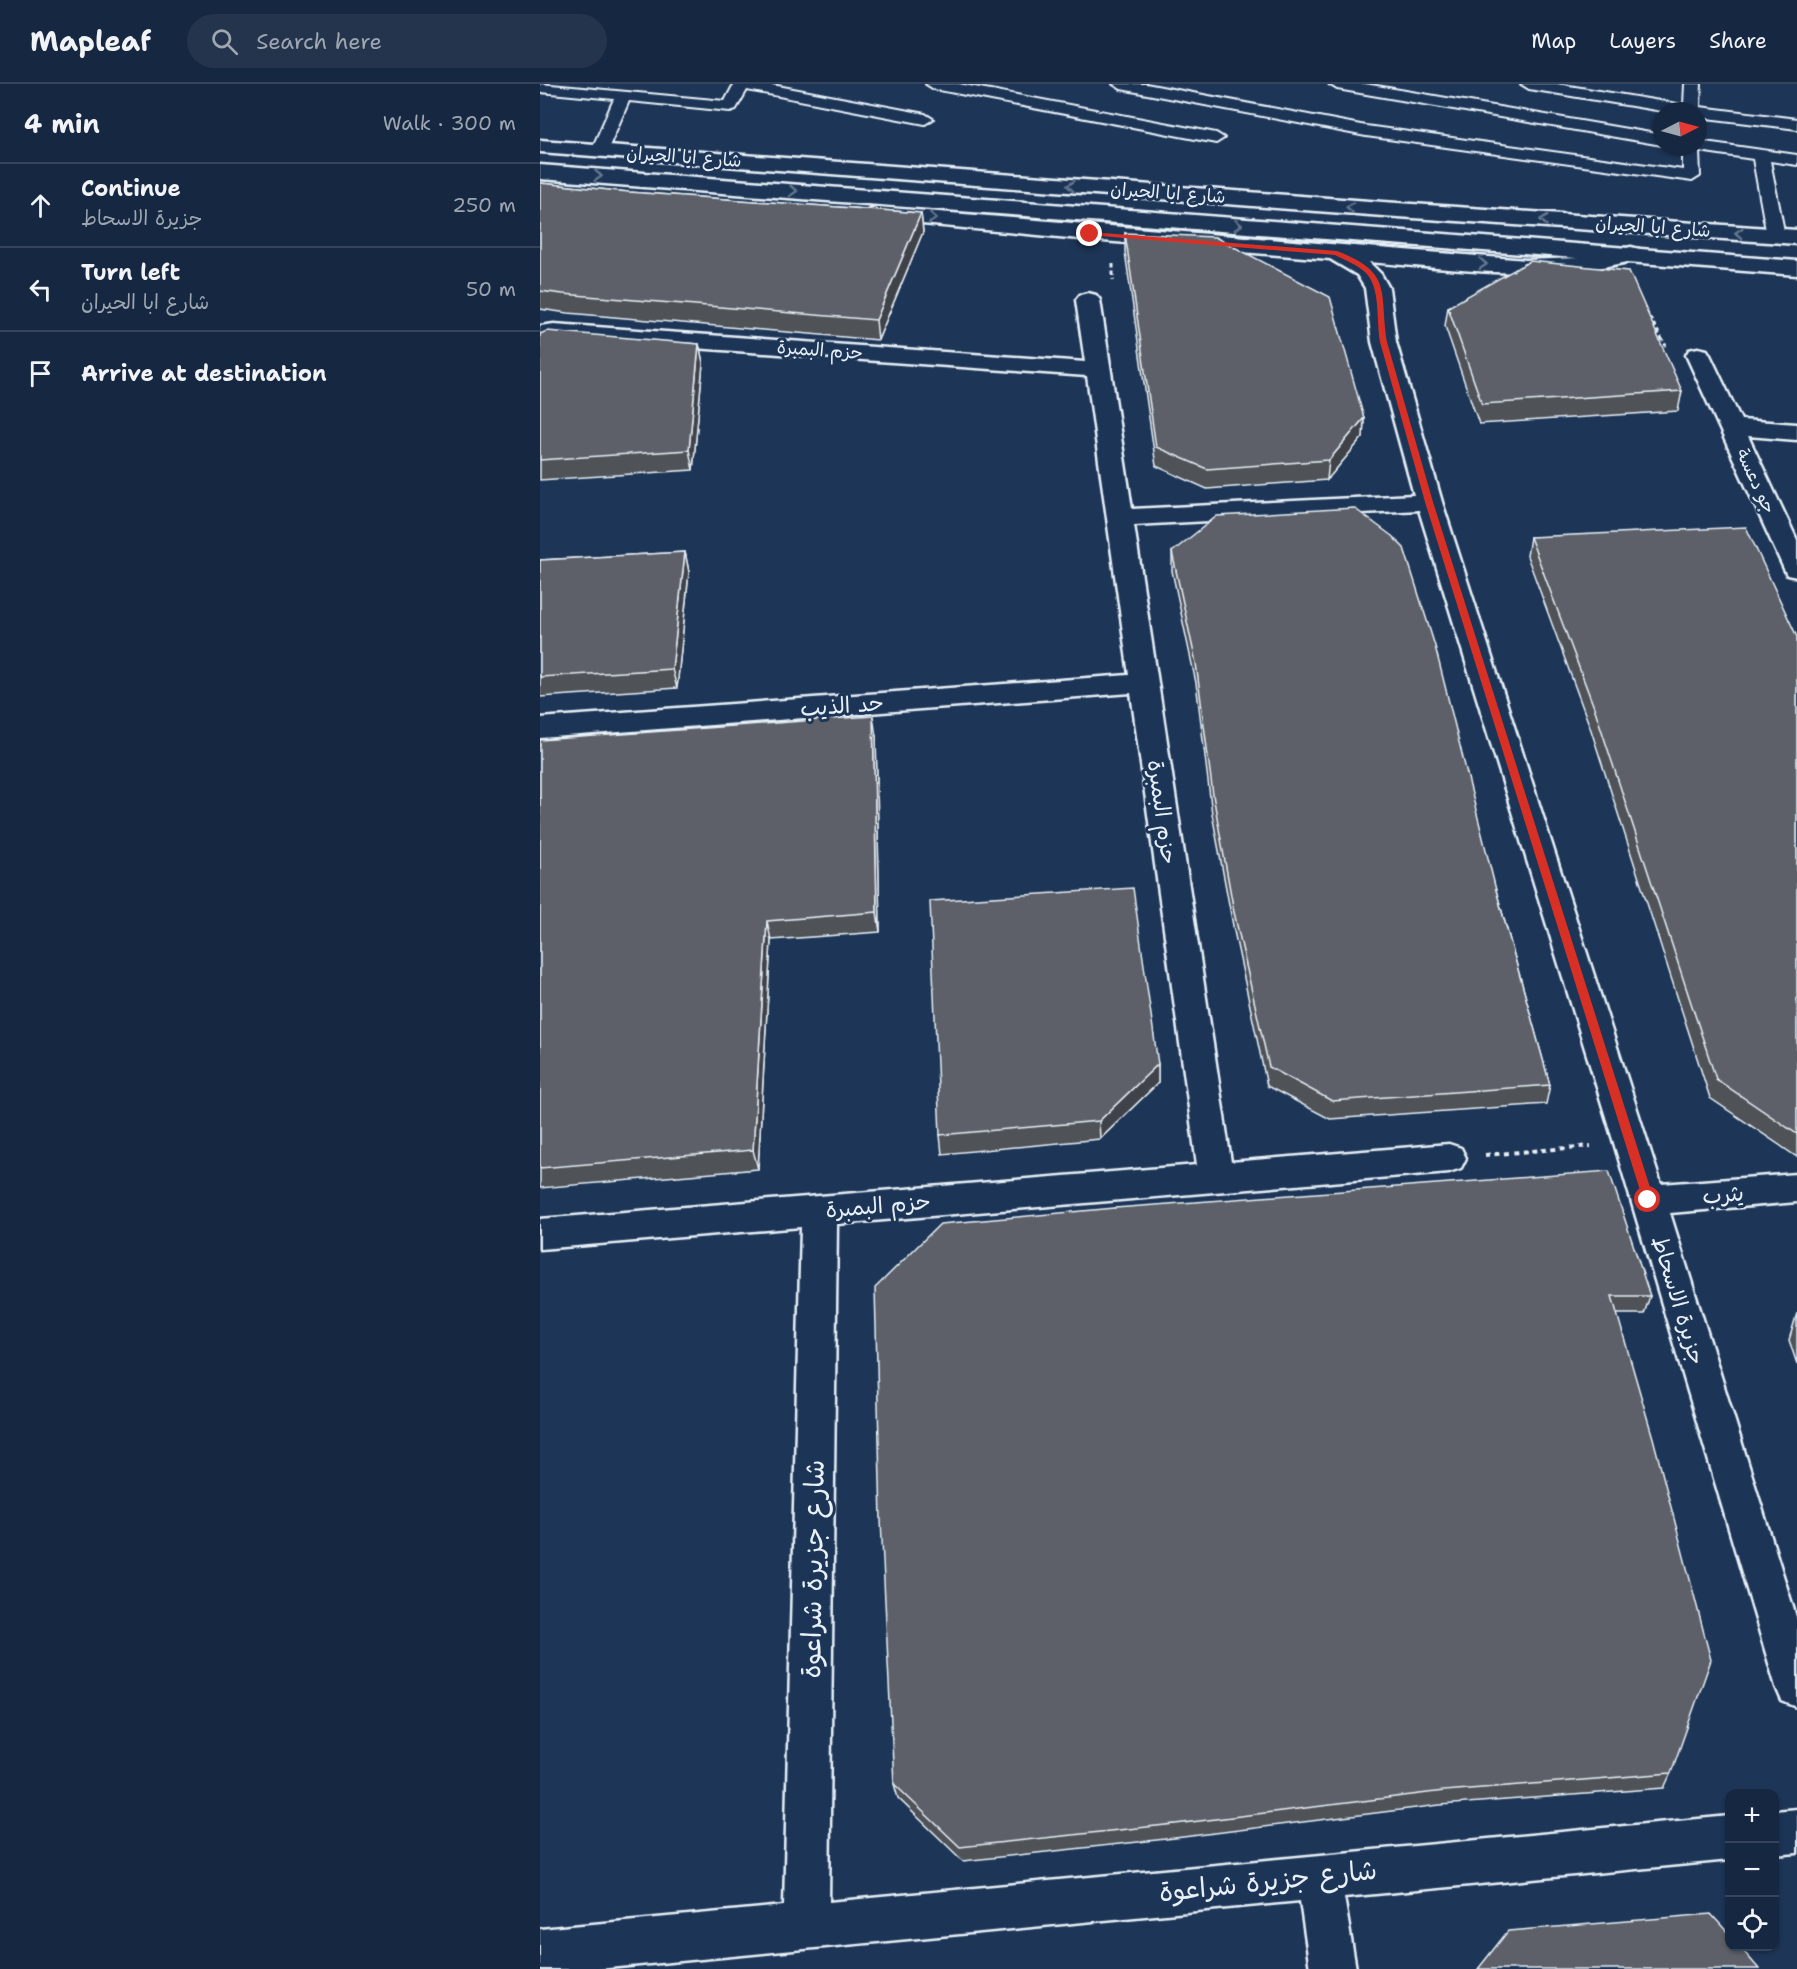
<!DOCTYPE html>
<meta charset="utf-8">
<style>
:root{--surface:#162841;--page:#23344c;--text:#f1f3f6;--muted:#9ea6b1;--line:#35445a}
body{margin:0;font-family:"Shantell Sans","Playpen Sans Arabic",sans-serif;background:var(--page);color:var(--text)}
.controls{position:absolute;right:18px;bottom:18px;display:grid;overflow:hidden;border-radius:12px;box-shadow:0 2px 4px #0004}
.controls button{width:54px;height:54px;display:grid;place-items:center;padding:0;border:0;border-bottom:2px solid var(--line);background:var(--surface);color:var(--text);font:30px sans-serif}
.compass{position:absolute;left:1113px;top:18px;width:54px;height:54px;border-radius:50%;background:var(--surface);box-shadow:0 2px 4px #0004;rotate:84deg}
.stop{position:absolute;width:18px;height:18px;margin:-14px;border:4px solid #d93025;border-radius:50%;background:#fff}
.stop.end{background:#d93025;border-color:#fff;box-shadow:0 2px 6px #0008}
.list{margin:0;padding:0;list-style:none}
h2{display:flex;justify-content:space-between;align-items:center;height:78px;margin:0;padding:0 24px;font-size:26px}
h2 small{font-size:20px;font-weight:400;color:var(--muted)}
.list li{display:grid;grid-template-columns:39px 1fr auto;gap:18px;align-items:center;box-sizing:border-box;height:84px;padding:0 24px;border-top:2px solid var(--line)}
.list b{display:block;font-size:22px;white-space:nowrap}
.list p{margin:0;font-size:20px;white-space:nowrap;color:var(--muted)}
.list em{font-size:20px;font-style:normal;color:var(--muted)}
.icon{flex:none;width:33px;height:33px;fill:none;stroke:currentColor;stroke-width:2;stroke-linecap:round;stroke-linejoin:round}
.map{position:relative;flex:none;width:1257px;height:1885px;overflow:hidden}
header{display:flex;align-items:center;gap:36px;box-sizing:border-box;height:84px;padding:0 30px;background:var(--surface);border-bottom:2px solid var(--line)}
header strong{font-size:28px}
nav{display:flex;gap:33px;margin-inline-start:auto;font-size:21px}
.search{width:420px;height:54px;background:var(--page);display:flex;align-items:center;gap:15px;box-sizing:border-box;padding:0 21px;border-radius:33px;color:var(--muted);font-size:22px}
main{display:flex}
aside{flex:1;background:var(--surface)}
.map>svg:first-child{display:block}
.lines{fill:none;stroke-linecap:round;stroke-linejoin:round}
.service-casing{stroke:#e8f1f8;stroke-width:4}
.minor-casing{stroke:#e8f1f8;stroke-width:5}
.tertiary-casing{stroke:#e8f1f8;stroke-width:5}
.path-far1{stroke:#e8f1f8;stroke-width:3;stroke-dasharray:4.5 3;stroke-linecap:butt}
.path{stroke:#e8f1f8;stroke-width:4;stroke-dasharray:5 4.5;stroke-linecap:butt}
.service{fill:#1d3557;fill-rule:evenodd}
.minor{fill:#1d3557;fill-rule:evenodd}
.tertiary{fill:#1d3557;fill-rule:evenodd}
.wall{fill:#505359;stroke:#e8f1f8;stroke-width:1.5}
.shaded-wall{fill:#414348;stroke:#e8f1f8;stroke-width:1.5}
.building{fill:#5d6067;stroke:#e8f1f8;stroke-width:1.5}
.oneway{stroke:#64778f}
.route{fill:#d93025}
.labels{text-anchor:middle;stroke-width:6;stroke-linejoin:round;paint-order:stroke}
.far-street-label{font-size:18px;fill:#e8f1f8;stroke:#1d3557}
.street-label{font-size:22px;fill:#e8f1f8;stroke:#1d3557}
.near-street-label{font-size:27px;fill:#e8f1f8;stroke:#1d3557}
</style>
<header>
<strong>Mapleaf</strong>
<div class="search"><svg class="icon" aria-label="search" viewBox="0 0 24 24"><circle cx="10" cy="10" r="6"/><path d="M15 15l6 6"/></svg>Search here</div>
<nav><a>Map</a><a>Layers</a><a>Share</a></nav>
</header>
<main>
<aside>
<h2>4 min<small>Walk · 300 m</small></h2>
<ul class="list">
<li><svg class="icon" aria-label="ahead" viewBox="0 0 24 24"><path d="M12 20V5M6 11l6-6 6 6"/></svg><div><b>Continue</b><p>جزيرة الاسحاط</p></div><em>250 m</em></li>
<li><svg class="icon" aria-label="left" viewBox="0 0 24 24"><path d="M17 20v-9H6M10 6l-5 5 5 5"/></svg><div><b>Turn left</b><p>شارع ابا الحيران</p></div><em>50 m</em></li>
<li><svg class="icon" aria-label="arrive" viewBox="0 0 24 24"><path d="M6 21V4h12l-3 4 3 4H6"/></svg><div><b>Arrive at destination</b></div></li>
</ul>
</aside>
<div class="map">
<svg width="1257" height="1885" viewBox="0 0 1257 1885">
<rect width="100%" height="100%" fill="#1d3557"/>
<filter id="ink" filterUnits="userSpaceOnUse"><feTurbulence type="fractalNoise" baseFrequency=".0167" numOctaves="2"/><feDisplacementMap in="SourceGraphic" scale="12" xChannelSelector="R" yChannelSelector="G"/><feConvolveMatrix kernelMatrix="1 2 1 2 8 2 1 2 1" color-interpolation-filters="sRGB"/></filter>
<g filter="url(#ink)">
<g class="lines">
<defs>
<path id="service" d="M 0,0 L 185,17 L 194,0 L 227,0 L 385,30 L 393,35 L 385,40 L 207,6 L 196,25 L 190,27 L 89,17 L 67,67 L 59,72 L 51,67 L 74,15 L 0,8 Z
M 386,0 L 419,0 L 676,49 L 684,54 L 676,59 L 394,5 Z
M 573,0 L 606,0 L 826,42 L 1143,86 L 1143,63 L 1158,63 L 1158,57 L 1257,71 L 1257,81 L 1230,77 L 1245,152 L 1242,156 L 1230,156 L 1227,152 L 1213,75 L 1159,67 L 1160,92 L 1152,97 L 826,52 L 581,5 Z
M 789,0 L 825,0 L 1122,51 L 1122,61 L 797,5 Z
M 981,0 L 1017,0 L 1144,21 L 1145,0 L 1161,0 L 1160,23 L 1257,35 L 1257,45 L 1158,33 L 1158,27 L 1122,27 L 989,5 Z"/>
<path id="minor" d="M 337,123 L 986,176 L 1039,174 L 1091,163 L 1099,165 L 1102,170 L 1099,175 C 1010,200 919,185 829,178 L 841,190 L 849,204 L 856,258 L 902,418 L 1121,1100 L 1257,1090 L 1257,1118 L 1130,1129 L 1257,1536 L 1257,1623 L 1242,1617 L 1236,1603 L 1074,1059 L 879,426 L 594,441 L 691,1078 L 909,1060 L 921,1064 L 926,1074 L 921,1084 L 909,1088 L 297,1140 L 289,1818 L 1190,1732 L 1190,1776 L 804,1813 L 816,1885 L 770,1885 L 760,1817 L 58,1885 L 0,1885 L 0,1845 L 244,1822 L 261,1143 L 0,1165 L 0,1135 L 657,1081 L 591,609 L 0,654 L 0,634 L 589,591 L 547,292 L 14,254 L 0,256 L 0,242 L 14,240 L 545,278 L 536,216 L 540,211 L 548,209 L 556,211 L 560,216 L 592,425 L 874,411 L 832,258 L 825,204 L 817,191 L 790,175 L 550,156 L 329,135 L 326,130 L 329,125 Z
M 1158,264 L 1167,266 L 1170,271 L 1201,336 L 1257,340 L 1257,356 L 1208,352 L 1257,456 L 1257,493 L 1247,491 L 1244,485 L 1146,271 L 1149,266 Z
M 1257,1725 L 1257,1769 L 1234,1771 L 1234,1727 Z"/>
<path id="tertiary" d="M 0,56 L 843,118 L 1257,146 L 1257,160 L 843,132 L 0,68 Z
M 0,81 L 1257,177 L 1257,191 L 0,95 Z"/>
</defs>
<use href="#service" class="service-casing"/>
<use href="#minor" class="minor-casing"/>
<use href="#tertiary" class="tertiary-casing"/>
<path class="path-far1" d="M 573,180 L 573,196
M 1106,227 L 1126,262"/>
<path class="path" d="M 945,1071 L 1051,1062"/>
<use href="#service" class="service"/>
<use href="#minor" class="minor"/>
<use href="#tertiary" class="tertiary"/>
</g>
<path class="wall" d="M 0,99 L 89,108 L 381,129 L 383,148 L 338,256 L 28,229 L 0,225 Z
M 585,149 L 824,334 L 823,353 L 787,396 L 667,405 L 616,382 L 585,168 Z
M 908,223 L 1142,307 L 1138,327 L 939,340 L 905,242 Z
M 0,250 L 159,260 L 163,279 L 153,386 L 0,396 Z
M 990,453 L 1257,553 L 1257,1073 L 1170,1014 L 1051,646 L 987,472 Z
M 145,468 L 149,488 L 137,604 L 0,613 L 0,476 Z
M 632,468 L 956,806 L 1010,1001 L 1006,1020 L 790,1035 L 727,1002 L 694,847 L 672,730 L 656,599 L 632,487 Z
M 336,652 L 340,848 L 231,856 L 218,1085 L 0,1104 L 0,656 Z
M 618,980 L 618,999 L 560,1055 L 402,1070 L 400,1051 Z
M 575,1124 L 1110,1212 L 1104,1230 L 1077,1230 L 1131,1689 L 1124,1704 L 900,1721 L 635,1754 L 423,1777 L 358,1714 L 354,1700 Z
M 1257,1229 L 1257,1280 L 1249,1256 Z"/>
<path class="shaded-wall" d="M 381,129 L 383,148 L 338,256 L 336,236 Z
M 159,260 L 163,279 L 153,386 L 149,366 Z
M 824,334 L 823,353 L 787,396 L 789,376 Z
M 145,468 L 149,488 L 137,604 L 132,585 Z
M 333,632 L 336,652 L 340,848 L 337,828 Z
M 227,837 L 231,856 L 218,1085 L 213,1066 Z
M 618,980 L 618,999 L 560,1055 L 559,1037 Z"/>
<path class="building" d="M 0,99 L 89,108 L 381,129 L 336,236 L 23,210 L 0,207 Z
M 585,149 L 675,153 L 790,213 L 824,334 L 789,376 L 667,385 L 616,363 Z
M 990,177 L 1089,187 L 1142,307 L 942,320 L 908,223 Z
M 7,247 L 159,260 L 149,366 L 0,376 L 0,250 Z
M 814,424 L 852,452 L 864,464 L 895,562 L 956,806 L 1010,1001 L 792,1017 L 729,983 L 694,828 L 673,711 L 656,579 L 632,468 L 677,432 Z
M 1206,443 L 1257,553 L 1257,1050 L 1176,995 L 1055,626 L 990,453 Z
M 145,468 L 132,585 L 0,593 L 0,476 Z
M 333,632 L 337,828 L 227,837 L 213,1066 L 0,1084 L 0,656 Z
M 593,804 L 618,980 L 559,1037 L 400,1051 L 390,817 Z
M 1069,1087 L 1110,1212 L 1072,1212 L 1113,1354 L 1171,1576 L 1131,1689 L 904,1707 L 635,1740 L 420,1763 L 354,1700 L 341,1436 L 335,1204 L 400,1140 L 575,1124 Z
M 1171,1830 L 1190,1851 L 1190,1863 L 1200,1863 L 1219,1885 L 938,1885 L 968,1847 Z"/>
<defs><path id="oneway-chevron" d="M-2-3.5L2.5 0L-2 3.5" fill="none" stroke-width="1.6" stroke-linecap="round" stroke-linejoin="round" transform="scale(1.5)"/></defs>
<g class="oneway">
<use href="#oneway-chevron" transform="translate(58 92) rotate(4)"/>
<use href="#oneway-chevron" transform="translate(531 102) rotate(-176)"/>
<use href="#oneway-chevron" transform="translate(253 107) rotate(4)"/>
<use href="#oneway-chevron" transform="translate(810 123) rotate(-176)"/>
<use href="#oneway-chevron" transform="translate(393 134) rotate(4)"/>
<use href="#oneway-chevron" transform="translate(1004 136) rotate(-176)"/>
<use href="#oneway-chevron" transform="translate(698 141) rotate(4)"/>
<use href="#oneway-chevron" transform="translate(1199 149) rotate(-176)"/>
<use href="#oneway-chevron" transform="translate(943 180) rotate(4)"/>
</g>
</g>
<path class="route" d="M 550,148 L 797,167 C 854,189 839,208 847,258 L 893,418 L 1114,1116 L 1112,1119 L 1108,1120 L 1103,1116 L 885,418 L 840,258 C 836,235 841,203 825,188 C 817,181 805,176 795,171 L 548,151 Z"/>
<g class="labels">
<g class="far-street-label">
<text transform="translate(144 73) rotate(4)" y="6">شارع ابا الحيران</text>
<text transform="translate(628 109) rotate(4)" y="6">شارع ابا الحيران</text>
<text transform="translate(1113 143) rotate(4)" y="6">شارع ابا الحيران</text>
<text transform="translate(280 266) rotate(4)" y="6">حزم البمبرة</text>
<text transform="translate(1216 397) rotate(65)" y="6">جو دعسة</text>
</g>
<g class="street-label">
<text transform="translate(302 621) rotate(-4)" y="8">حد الذيب</text>
<text transform="translate(623 728) rotate(82)" y="8">حزم البمبرة</text>
<text transform="translate(1183 1110) rotate(-5)" y="8">يثرب</text>
<text transform="translate(338 1121) rotate(-5)" y="8">حزم البمبرة</text>
<text transform="translate(1139 1216) rotate(73)" y="8">جزيرة الاسحاط</text>
</g>
<g class="near-street-label">
<text transform="translate(273 1485) rotate(-89)" y="9">شارع جزيرة شراعوة</text>
<text transform="translate(728 1797) rotate(-6)" y="9">شارع جزيرة شراعوة</text>
</g>
</g>
</svg>
<div class="controls">
<button>+</button>
<button>−</button>
<button><svg class="icon" aria-label="locate" viewBox="0 0 24 24"><circle cx="12" cy="12" r="6"/><path d="M12 2v4M12 18v4M2 12h4M18 12h4"/></svg></button>
</div>
<svg class="compass" viewBox="-18 -18 36 36"><path d="M0-13l5 13h-10z" fill="#e53935"/><path d="M0 13l5-13h-10z" fill="#9ea6b1"/></svg>
<div class="stop" style="left:1108px;top:1116px"></div>
<div class="stop end" style="left:550px;top:150px"></div>
</div>
</main>
